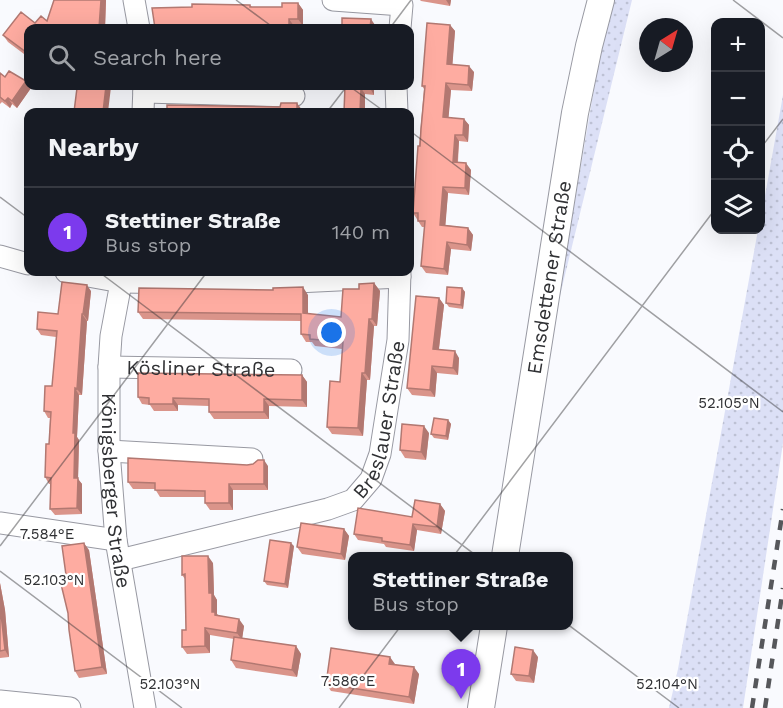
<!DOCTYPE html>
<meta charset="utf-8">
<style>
:root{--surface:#171b24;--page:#242831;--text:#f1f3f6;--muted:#9ea1a6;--line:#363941;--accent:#7c3aed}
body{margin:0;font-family:"Work Sans",sans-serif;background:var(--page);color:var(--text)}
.controls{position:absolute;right:18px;top:18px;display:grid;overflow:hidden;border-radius:12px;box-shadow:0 6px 24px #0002}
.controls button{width:54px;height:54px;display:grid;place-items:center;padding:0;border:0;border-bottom:2px solid var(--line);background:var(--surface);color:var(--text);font:30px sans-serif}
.compass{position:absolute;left:639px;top:18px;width:54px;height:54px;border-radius:50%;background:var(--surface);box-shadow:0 6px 24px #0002;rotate:37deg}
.you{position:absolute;left:332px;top:333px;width:21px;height:21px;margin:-15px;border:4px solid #fff;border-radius:50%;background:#1a73e8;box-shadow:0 0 0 9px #1a73e833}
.badge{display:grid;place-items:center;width:39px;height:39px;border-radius:50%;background:var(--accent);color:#fff;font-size:20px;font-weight:700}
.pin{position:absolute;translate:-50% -50px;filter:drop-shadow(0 2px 3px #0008)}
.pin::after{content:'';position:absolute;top:32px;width:21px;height:18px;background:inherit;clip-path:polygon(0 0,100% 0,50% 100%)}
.popup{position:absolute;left:348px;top:552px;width:225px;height:78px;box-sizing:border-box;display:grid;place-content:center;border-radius:12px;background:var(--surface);filter:drop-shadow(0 2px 4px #0005);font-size:20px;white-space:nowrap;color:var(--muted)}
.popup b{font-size:22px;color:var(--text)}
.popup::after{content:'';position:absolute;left:50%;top:100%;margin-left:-12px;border:12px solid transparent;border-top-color:var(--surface)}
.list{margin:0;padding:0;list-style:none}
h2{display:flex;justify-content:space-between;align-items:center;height:78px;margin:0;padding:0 24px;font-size:26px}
h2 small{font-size:20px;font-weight:400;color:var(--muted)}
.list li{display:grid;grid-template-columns:39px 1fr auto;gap:18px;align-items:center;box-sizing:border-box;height:90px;padding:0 24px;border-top:2px solid var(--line)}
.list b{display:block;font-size:22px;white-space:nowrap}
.list p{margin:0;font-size:20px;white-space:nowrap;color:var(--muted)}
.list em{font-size:20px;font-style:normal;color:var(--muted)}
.icon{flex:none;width:33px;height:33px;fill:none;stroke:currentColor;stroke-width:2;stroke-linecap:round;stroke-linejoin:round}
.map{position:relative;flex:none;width:783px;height:708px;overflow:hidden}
.search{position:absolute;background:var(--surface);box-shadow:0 6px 24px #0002;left:24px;top:24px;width:390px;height:66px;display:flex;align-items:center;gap:15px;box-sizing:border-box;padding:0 21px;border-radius:12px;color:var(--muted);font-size:22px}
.panel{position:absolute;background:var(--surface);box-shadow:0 6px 24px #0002;left:24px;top:108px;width:390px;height:168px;border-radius:12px}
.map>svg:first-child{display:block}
.grass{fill:url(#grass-dots)}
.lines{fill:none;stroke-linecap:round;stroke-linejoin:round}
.minor-casing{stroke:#9899a2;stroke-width:23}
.tertiary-casing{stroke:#9899a2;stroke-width:28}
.minor{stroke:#fff;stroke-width:21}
.tertiary{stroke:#fff;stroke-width:26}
.rail{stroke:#56575b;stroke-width:4.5;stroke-dasharray:10 10;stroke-linecap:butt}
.wall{fill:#da948a}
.shaded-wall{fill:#b27871}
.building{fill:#feaca1;stroke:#b27871;stroke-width:1.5}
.ticks{fill:none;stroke:#303134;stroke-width:1.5;stroke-opacity:0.45}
.labels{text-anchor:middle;stroke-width:4.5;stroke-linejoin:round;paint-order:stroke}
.street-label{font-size:20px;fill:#303134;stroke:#fff}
.ticks-label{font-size:15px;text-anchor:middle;fill:#303134;stroke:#fff;stroke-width:4.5;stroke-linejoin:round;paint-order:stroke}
</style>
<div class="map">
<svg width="783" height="708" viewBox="0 0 783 708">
<defs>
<pattern id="grass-dots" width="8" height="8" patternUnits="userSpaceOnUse" patternTransform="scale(1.5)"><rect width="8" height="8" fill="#dce0f6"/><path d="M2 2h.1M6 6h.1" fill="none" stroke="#bdc1d4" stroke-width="1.8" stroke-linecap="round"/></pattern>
</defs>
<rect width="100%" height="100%" fill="#f9fafe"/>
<path class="grass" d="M 613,0 L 632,0 L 556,312 L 601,48 Z
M 783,95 L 783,443 L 743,708 L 669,708 L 678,669 L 758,230 L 760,230 L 761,218 Z"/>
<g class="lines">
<defs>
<g id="minor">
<path d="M 134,0 L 139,28"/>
<path d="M 333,0 L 402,5 L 400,28"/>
<path d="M 396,86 L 397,112"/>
<path d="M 144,92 L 294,96"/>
<path d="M 143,112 L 144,86"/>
<path d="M 0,256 L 28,264"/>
<path d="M 66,272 L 121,282 L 255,284 L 400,277"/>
<path id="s1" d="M 123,272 L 111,336 L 109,367 L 109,451 L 116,540 L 145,708"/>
<path id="s2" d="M 109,367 L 291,370"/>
<path d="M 109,451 L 252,459"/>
<path d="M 0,523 L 116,540"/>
<path id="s3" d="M 120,560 L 328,509 L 353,500 L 371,479 L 380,454 L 398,340 L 400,272"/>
<path d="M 0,701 L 70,708"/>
</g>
<g id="tertiary">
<path id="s4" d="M 505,556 L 575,113 L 589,46 L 601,0"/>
<path d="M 481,708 L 494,626"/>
</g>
</defs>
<use href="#minor" class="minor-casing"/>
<use href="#tertiary" class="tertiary-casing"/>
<use href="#minor" class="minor"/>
<use href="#tertiary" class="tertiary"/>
<path class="rail" d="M 752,708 L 783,509
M 765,708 L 783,588"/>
</g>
<path class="wall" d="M 106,0 L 105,28 L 28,28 L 28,57 L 8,42 L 3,35 L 35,23 L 47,21 Z
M 420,0 L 451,0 L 450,6 L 421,1 Z
M 298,3 L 303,10 L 303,26 L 294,26 L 152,8 L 250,5 L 252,7 L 282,7 Z
M 450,25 L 455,31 L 452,65 L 474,72 L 472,91 L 451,90 L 448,118 L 464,119 L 469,125 L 468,142 L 459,141 L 458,162 L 471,170 L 469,195 L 448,193 L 445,225 L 468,228 L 473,235 L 471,251 L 451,249 L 448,275 L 426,273 L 421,266 L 425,227 L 422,227 L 413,213 L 424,89 L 422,86 Z
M 0,73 L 5,77 L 26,81 L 31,88 L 17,108 L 12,104 L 10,108 L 2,102 L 0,104 Z
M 345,86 L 374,86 L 374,95 L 365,94 L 365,112 L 344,112 Z
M 374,283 L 380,291 L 377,326 L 374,326 L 370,380 L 367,380 L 363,436 L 332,434 L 327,427 L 340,382 L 342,349 L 315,346 L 312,342 L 306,342 L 301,334 L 301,321 L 143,319 L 138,312 L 308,295 L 308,314 L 341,317 L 359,289 Z
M 462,288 L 465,292 L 463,309 L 449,307 L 446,303 Z
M 91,291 L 88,321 L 87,321 L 82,395 L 79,395 L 77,437 L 79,440 L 78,479 L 82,484 L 82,514 L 55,515 L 50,509 L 50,484 L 49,484 L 45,477 L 49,444 L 50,418 L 48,418 L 44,411 L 52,386 L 56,337 L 41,335 L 37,329 Z
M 439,298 L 444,305 L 439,349 L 459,358 L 458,375 L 437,373 L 435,397 L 412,395 L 407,388 Z
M 302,375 L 307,382 L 307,407 L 269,406 L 269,419 L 214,419 L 209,412 L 209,406 L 178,405 L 178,411 L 154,411 L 150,405 L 142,404 L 138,397 Z
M 448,420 L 451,424 L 448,440 L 434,438 L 431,434 Z
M 429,433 L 426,460 L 405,458 L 400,450 Z
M 268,466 L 268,490 L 233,490 L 233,510 L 210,510 L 205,503 L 205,497 L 160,497 L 155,489 L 133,489 L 128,482 Z
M 440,504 L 445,511 L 441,534 L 417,530 L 414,551 L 386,547 L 384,544 L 358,540 L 354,534 L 412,517 Z
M 344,529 L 349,536 L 345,560 L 302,554 L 297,547 Z
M 294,546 L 288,588 L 267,585 L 264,581 Z
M 89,550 L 107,674 L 79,678 L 75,671 L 66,575 Z
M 213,563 L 214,595 L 217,600 L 217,614 L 218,616 L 244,626 L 242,638 L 296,646 L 301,654 L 297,677 L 236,668 L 231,660 L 234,639 L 210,635 L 210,653 L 187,654 L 182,647 L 186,630 L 185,579 L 182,575 Z
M 0,583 L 5,610 L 9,657 L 0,658 Z
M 538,657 L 534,683 L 516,681 L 511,674 Z
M 395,664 L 419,674 L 414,704 L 331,691 L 326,684 Z"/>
<path class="shaded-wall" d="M 101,0 L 106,0 L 105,28 L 99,28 Z
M 446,0 L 451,0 L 450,6 Z
M 298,3 L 303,10 L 303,26 L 298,19 Z
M 289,19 L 294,26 L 294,28 L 289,28 Z
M 371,19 L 375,25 L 375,28 L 370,28 Z
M 450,25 L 455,31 L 452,71 L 447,64 Z
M 469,66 L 474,72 L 472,91 L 468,85 Z
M 26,81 L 31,88 L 17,108 L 12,101 Z
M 446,83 L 451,90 L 448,124 L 443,117 Z
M 106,86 L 110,86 L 111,87 L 108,112 L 103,112 Z
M 370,86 L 374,86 L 374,95 L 370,88 Z
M 361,88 L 365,94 L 365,112 L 360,112 Z
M 8,98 L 12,104 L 10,108 L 5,101 Z
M 297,103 L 302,110 L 302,112 L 297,112 Z
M 464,119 L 469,125 L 468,142 L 463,135 Z
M 455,135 L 459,141 L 457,168 L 453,162 Z
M 466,163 L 471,170 L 469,195 L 465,188 Z
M 443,187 L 448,193 L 445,231 L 440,225 Z
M 468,228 L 473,235 L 471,251 L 467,245 Z
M 447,242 L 451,249 L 448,275 L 444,269 Z
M 374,283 L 380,291 L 377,326 L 372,319 Z
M 87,285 L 91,291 L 88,321 L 83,314 Z
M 303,287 L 308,295 L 308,321 L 303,313 Z
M 462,288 L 465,292 L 463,309 L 461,305 Z
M 439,298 L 444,305 L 438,356 L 433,349 Z
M 82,314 L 87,321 L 82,395 L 77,389 Z
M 369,319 L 374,326 L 370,380 L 365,373 Z
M 455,351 L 459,358 L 458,375 L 453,368 Z
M 432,366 L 437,373 L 435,397 L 430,390 Z
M 362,373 L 367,380 L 363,436 L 358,428 Z
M 302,375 L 307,382 L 307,407 L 302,400 Z
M 75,388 L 79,395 L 77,437 L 79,440 L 78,479 L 82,484 L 82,514 L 77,508 L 74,478 L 73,433 Z
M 173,398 L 178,405 L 178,411 L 173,404 Z
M 264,399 L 269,406 L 269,419 L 264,412 Z
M 448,420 L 451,424 L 448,440 L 446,436 Z
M 424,426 L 429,433 L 426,460 L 421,452 Z
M 264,460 L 268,466 L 268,490 L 264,484 Z
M 229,484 L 233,490 L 233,510 L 229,503 Z
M 440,504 L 445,511 L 441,534 L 437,527 Z
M 413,524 L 417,530 L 414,551 L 410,545 Z
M 344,529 L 349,536 L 345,560 L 341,554 Z
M 84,543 L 89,550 L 107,674 L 102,667 Z
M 291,543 L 294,546 L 288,588 L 285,584 Z
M 208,556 L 213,563 L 214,595 L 217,600 L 217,614 L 220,618 L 220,622 L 212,612 L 209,593 Z
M 0,583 L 5,610 L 9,657 L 5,650 L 0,605 Z
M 239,619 L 244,626 L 242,640 L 237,633 Z
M 205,628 L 210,635 L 210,653 L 205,646 Z
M 296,646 L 301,654 L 297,677 L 292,670 Z
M 533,650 L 538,657 L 534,683 L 529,676 Z
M 390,657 L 395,664 L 389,664 Z
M 414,667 L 419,674 L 414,704 L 409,697 Z"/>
<path class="building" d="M 54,0 L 101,0 L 99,28 L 28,28 L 28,50 L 26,52 L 3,35 L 21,12 L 35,23 L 41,16 L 47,21 Z
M 282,3 L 298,3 L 298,19 L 289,19 L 289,28 L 155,28 L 152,8 L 192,7 L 192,4 L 250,5 L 250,7 L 282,7 Z
M 342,18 L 371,19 L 370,28 L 342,28 Z
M 427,23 L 450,25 L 447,64 L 469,66 L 468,85 L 446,83 L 443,117 L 464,119 L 463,135 L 455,135 L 453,162 L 466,163 L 465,188 L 443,187 L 440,225 L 468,228 L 467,245 L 447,242 L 444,269 L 421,266 L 425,221 L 418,221 L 418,213 L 413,213 L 418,146 L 420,146 L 421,129 L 425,86 L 422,86 Z
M 9,71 L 26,81 L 12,101 L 8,98 L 5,101 L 0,97 L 0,73 L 5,77 Z
M 82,86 L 106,86 L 103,112 L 74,112 L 77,88 L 82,88 Z
M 345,86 L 370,86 L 370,88 L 361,88 L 360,112 L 344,112 Z
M 281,103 L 297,103 L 297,112 L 167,112 L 167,105 L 280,107 Z
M 62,282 L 87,285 L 83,314 L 82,314 L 77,389 L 75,388 L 73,433 L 75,433 L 74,478 L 78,478 L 77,508 L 50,509 L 51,478 L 45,477 L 46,444 L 49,444 L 51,412 L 44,411 L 45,386 L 52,386 L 57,331 L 37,329 L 38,312 L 58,314 Z
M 374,283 L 372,319 L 369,319 L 365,373 L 362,373 L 358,428 L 327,427 L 330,381 L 340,382 L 343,342 L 310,339 L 310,335 L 301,334 L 301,314 L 138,312 L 139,288 L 273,290 L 273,288 L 303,287 L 303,313 L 341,317 L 343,289 L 359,289 L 359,284 Z
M 447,287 L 462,288 L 461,305 L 446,303 Z
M 416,296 L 439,298 L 433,349 L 455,351 L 453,368 L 432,366 L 430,390 L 407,388 Z
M 138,373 L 302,375 L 302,400 L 264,399 L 264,412 L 209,412 L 209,399 L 173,398 L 173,404 L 149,404 L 149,398 L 138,397 Z
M 434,418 L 448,420 L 446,436 L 431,434 Z
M 402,424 L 424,426 L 421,452 L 400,450 Z
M 128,458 L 247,465 L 253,464 L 258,460 L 264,460 L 264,484 L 229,484 L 229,503 L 205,503 L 205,491 L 155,490 L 155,483 L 128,482 Z
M 415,500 L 440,504 L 437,527 L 413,524 L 410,545 L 382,541 L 382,538 L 354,534 L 358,508 L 412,517 Z
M 301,523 L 344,529 L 341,554 L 297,547 Z
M 270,540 L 291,543 L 285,584 L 264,581 Z
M 84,543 L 102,667 L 75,671 L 69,630 L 68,613 L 61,584 L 60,576 L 66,575 L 62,546 Z
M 182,556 L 208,556 L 209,593 L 212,593 L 212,612 L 215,612 L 215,615 L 239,619 L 237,633 L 205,628 L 205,646 L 182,647 L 182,630 L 186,630 L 185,574 L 182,575 Z
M 0,605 L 5,650 L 0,651 Z
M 234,637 L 296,646 L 292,670 L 231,660 Z
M 515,647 L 533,650 L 529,676 L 511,674 Z
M 331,648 L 390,657 L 389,664 L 414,667 L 409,697 L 326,684 Z"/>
<path class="ticks" d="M 236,0 L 274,28M 733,0 L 783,38M 390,28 L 411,0M 349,86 L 385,112M 327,112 L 347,86M 410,131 L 783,412M 760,149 L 783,119M 0,197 L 28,218M 99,272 L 679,708M 0,546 L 207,272M 0,571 L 182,708M 339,708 L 716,208"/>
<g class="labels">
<g class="street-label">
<text dy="7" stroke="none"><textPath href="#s4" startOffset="282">Emsdettener Straße</textPath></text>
<text dy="7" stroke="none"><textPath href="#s2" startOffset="92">Kösliner Straße</textPath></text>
<text dy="7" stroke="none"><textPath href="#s3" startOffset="328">Breslauer Straße</textPath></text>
<text dy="7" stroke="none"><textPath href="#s1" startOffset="220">Königsberger Straße</textPath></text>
</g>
</g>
<g class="ticks-label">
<text x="729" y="408">52.105°N</text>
<text x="47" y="539">7.584°E</text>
<text x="54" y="585">52.103°N</text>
<text x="348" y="686">7.586°E</text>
<text x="170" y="689">52.103°N</text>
<text x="667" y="689">52.104°N</text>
</g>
</svg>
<div class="controls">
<button>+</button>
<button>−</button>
<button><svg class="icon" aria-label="locate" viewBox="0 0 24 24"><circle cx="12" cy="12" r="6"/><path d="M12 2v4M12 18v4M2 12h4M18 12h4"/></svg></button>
<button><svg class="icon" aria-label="layers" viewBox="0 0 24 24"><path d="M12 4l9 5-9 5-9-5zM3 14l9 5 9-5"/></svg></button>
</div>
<svg class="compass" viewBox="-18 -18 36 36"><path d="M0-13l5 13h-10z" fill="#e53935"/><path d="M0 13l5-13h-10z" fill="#9ea1a6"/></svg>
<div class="you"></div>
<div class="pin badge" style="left:461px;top:699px">1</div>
<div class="popup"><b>Stettiner Straße</b>Bus stop</div>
<div class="search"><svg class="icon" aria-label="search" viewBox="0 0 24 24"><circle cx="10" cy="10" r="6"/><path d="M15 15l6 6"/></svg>Search here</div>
<section class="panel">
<h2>Nearby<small></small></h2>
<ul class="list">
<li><span class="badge">1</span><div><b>Stettiner Straße</b><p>Bus stop</p></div><em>140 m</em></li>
</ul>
</section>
</div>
